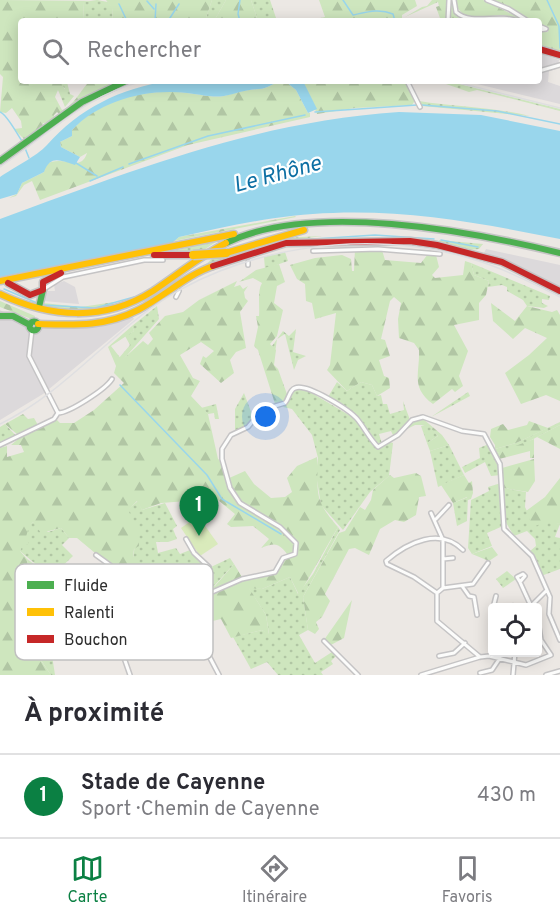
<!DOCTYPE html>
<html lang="fr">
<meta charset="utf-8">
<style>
:root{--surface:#fff;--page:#f2f2f3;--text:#2b2b33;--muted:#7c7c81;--line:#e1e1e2;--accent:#0b8043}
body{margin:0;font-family:Overpass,sans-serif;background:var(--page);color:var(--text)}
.controls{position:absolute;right:18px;bottom:18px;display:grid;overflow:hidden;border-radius:6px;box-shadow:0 3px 15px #0003}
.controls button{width:54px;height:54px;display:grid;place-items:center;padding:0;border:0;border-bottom:2px solid var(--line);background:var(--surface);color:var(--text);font:30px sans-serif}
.you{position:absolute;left:266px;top:417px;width:21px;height:21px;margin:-15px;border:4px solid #fff;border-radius:50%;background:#1a73e8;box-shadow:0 0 0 9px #1a73e833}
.badge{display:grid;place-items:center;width:39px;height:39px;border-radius:50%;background:var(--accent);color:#fff;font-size:20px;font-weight:700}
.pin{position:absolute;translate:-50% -50px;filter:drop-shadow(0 2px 3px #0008)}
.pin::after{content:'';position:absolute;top:32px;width:21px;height:18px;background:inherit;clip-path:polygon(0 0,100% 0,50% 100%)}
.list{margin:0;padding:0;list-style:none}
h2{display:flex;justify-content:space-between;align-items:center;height:78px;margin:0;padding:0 24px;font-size:26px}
h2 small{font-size:20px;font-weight:400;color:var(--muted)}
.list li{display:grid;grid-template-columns:39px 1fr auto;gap:18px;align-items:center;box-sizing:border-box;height:84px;padding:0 24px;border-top:2px solid var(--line)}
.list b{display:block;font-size:22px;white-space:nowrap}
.list p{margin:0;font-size:20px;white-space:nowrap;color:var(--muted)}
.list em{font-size:20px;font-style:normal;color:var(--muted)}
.icon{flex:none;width:33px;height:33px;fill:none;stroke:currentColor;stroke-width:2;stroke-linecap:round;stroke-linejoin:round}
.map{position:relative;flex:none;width:560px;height:675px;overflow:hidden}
.search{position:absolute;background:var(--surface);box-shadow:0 3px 15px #0003;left:18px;right:18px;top:18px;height:66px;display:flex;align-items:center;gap:15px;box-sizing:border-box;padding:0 21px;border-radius:6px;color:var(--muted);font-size:22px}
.sheet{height:162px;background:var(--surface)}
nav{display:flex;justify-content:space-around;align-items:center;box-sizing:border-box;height:84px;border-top:2px solid var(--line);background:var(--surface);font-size:16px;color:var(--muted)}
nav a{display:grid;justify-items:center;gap:3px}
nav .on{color:var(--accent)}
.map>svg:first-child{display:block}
.industrial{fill:#dcd9db}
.grass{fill:url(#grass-dots)}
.forest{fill:url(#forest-firs)}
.pitch{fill:#d9eabb}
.water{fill:#99d6ec}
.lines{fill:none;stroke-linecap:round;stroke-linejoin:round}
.stream{stroke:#99d6ec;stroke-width:1.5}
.street-casing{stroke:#c5c4c5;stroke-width:6}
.fast-casing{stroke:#c5c4c5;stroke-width:9}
.slow-casing{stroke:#c5c4c5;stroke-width:9}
.jam-casing{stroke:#c5c4c5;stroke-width:9}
.street{stroke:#fcfcfb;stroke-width:3}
.fast{stroke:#4caf50;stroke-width:6}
.slow{stroke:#ffc107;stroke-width:6}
.jam{stroke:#c62828;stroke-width:6}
.rail{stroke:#dfdfe1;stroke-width:1.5}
.slow-bridge-casing{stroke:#c6c5c4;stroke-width:11;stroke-linecap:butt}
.slow-bridge{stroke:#ffc107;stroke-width:8}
.labels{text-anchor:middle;stroke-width:4.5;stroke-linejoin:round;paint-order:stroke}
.water-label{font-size:22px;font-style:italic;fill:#0d6fa3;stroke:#fff}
.key{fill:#fff;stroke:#c0c0c0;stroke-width:1.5}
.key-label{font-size:16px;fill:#2e2e2e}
</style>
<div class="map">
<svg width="560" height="675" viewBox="0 0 560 675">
<defs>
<pattern id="grass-dots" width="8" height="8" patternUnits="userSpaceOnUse" patternTransform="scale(1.5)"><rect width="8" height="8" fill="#cee6be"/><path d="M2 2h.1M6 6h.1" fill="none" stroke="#b1c6a4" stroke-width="1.8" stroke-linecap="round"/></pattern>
<pattern id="forest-firs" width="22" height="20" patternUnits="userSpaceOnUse" patternTransform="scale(1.5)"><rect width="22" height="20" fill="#cee6be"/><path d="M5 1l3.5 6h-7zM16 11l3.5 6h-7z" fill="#b1c6a4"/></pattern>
</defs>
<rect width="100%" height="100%" fill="#ece8e4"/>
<path class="industrial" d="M 539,53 L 559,60 L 557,69 L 549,71 L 548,82 L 560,86 L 560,104 L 465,81 L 539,81 Z
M 486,249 L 560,265 L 560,288 L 517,265 L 484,253 Z
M 64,281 L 75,287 L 79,304 L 43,301 L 48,291 L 55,291 L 54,285 Z
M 0,310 L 28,326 L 39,329 L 98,327 L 132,316 L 134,319 L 43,394 L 0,420 Z"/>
<path class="grass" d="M 97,0 L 108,2 L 112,7 L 113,21 L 83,21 L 84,2 Z
M 212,0 L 226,0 L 214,21 L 205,21 Z
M 251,0 L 270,0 L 277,21 L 258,21 Z
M 447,81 L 560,109 L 560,111 L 477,90 L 469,92 L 446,84 Z
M 67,82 L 70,94 L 74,96 L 65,107 L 58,90 L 65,89 L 62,85 Z
M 419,101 C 455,107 494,107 530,116 L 422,106 Z
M 322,236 L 273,243 L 206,264 L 214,257 L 283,238 Z
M 219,240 L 199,253 L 166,252 C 185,249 200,244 219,240 Z
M 439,240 L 483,244 L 479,249 L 467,250 L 440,243 Z
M 285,252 L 288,261 L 265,269 L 264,257 Z
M 471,263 L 550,296 L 549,300 L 542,299 L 542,303 L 548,306 L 544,308 L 527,306 L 523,300 L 507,291 L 507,287 L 502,285 L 488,287 L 489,281 L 474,275 Z
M 157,306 L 159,319 L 122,361 L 119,358 L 130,345 L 125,336 L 134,331 L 132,326 Z
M 296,329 L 293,352 L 306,356 L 298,360 L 294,370 L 285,334 L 277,339 L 275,353 L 272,346 L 283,331 L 289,336 Z
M 337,382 L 347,391 L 361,382 L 372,385 L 377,396 L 381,395 L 383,404 L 387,404 L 390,414 L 404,410 L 403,401 L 410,420 L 394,437 L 391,431 L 379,434 L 382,444 L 378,446 L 357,417 L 328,397 Z
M 305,389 L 354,418 L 378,448 L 390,442 L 393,443 L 389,476 L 370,492 L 343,530 L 321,505 L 316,474 L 318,458 L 312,435 L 292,409 L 283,407 L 294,390 Z
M 468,392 L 470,396 L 431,417 Z
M 244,393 L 253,417 L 248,425 L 235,431 L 235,409 Z
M 216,404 L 219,419 L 215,419 L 214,413 L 208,414 L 201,408 Z
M 560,422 L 560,425 L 520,446 L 497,453 L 495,449 L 516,443 Z
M 5,424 L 17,437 L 0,445 L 0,427 Z
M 428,424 L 438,436 L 427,443 L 421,426 Z
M 489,444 L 497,457 L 501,475 L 491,476 L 485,462 L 465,473 L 462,467 L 480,458 L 479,448 Z
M 449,445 L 464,475 L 438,487 L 430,451 Z
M 501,483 L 503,526 L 487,533 L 492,546 L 472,554 L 468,548 L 471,500 L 489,491 L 488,487 Z
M 504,488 L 526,492 L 525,507 L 529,515 L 560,524 L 555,537 L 560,538 L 560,569 L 541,576 L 530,551 L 536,546 L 535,539 L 527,531 L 514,536 L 505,521 Z
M 468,497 L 467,521 L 457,526 L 453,503 Z
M 138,501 L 142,510 L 165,503 L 177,526 L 173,529 L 177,539 L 168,542 L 156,542 L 158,553 L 176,548 L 180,554 L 190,550 L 207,565 L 208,571 L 196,604 L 159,611 L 138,611 L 125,574 C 138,562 137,524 127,510 Z
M 33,522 L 48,532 L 61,528 L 69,538 L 62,545 L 73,556 L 51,577 L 20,551 L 28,526 Z
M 338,527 L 340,530 L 303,597 L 308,630 L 299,635 L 315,663 L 332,652 L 336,656 L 331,661 L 333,664 L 321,672 L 323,675 L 278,675 L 267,662 L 251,669 L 233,637 L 262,630 L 269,634 L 266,615 L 248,587 L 262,589 L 290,577 L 298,594 L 313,574 Z
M 230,558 L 234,564 L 214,586 L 203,587 L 211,567 Z
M 27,559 L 38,567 L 65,644 L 51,649 L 55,675 L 51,675 L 18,626 L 37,611 L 31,594 Z
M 507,571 L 516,579 L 503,588 L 496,579 Z"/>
<path class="forest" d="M 0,0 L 99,1 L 84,2 L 83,21 L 21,21 L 21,81 L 70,81 L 63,85 L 66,94 L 58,90 L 55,97 L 62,110 C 72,107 80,92 87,84 L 121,81 L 61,116 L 57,112 L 54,115 L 54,122 L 43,123 L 42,132 L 27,142 L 14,129 L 22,128 L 21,121 L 12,108 L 6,113 L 0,112 L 3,77 L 0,74 Z
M 106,0 L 212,0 L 205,21 L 113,21 L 112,8 Z
M 226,0 L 251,0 L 258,21 L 214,21 Z
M 319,0 L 415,0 L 417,6 L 402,15 L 402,21 L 307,21 L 325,17 Z
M 432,0 L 448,0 L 446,21 L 441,21 L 436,7 L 439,6 L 438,2 L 405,17 L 422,7 L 427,6 Z
M 450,0 L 456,16 L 462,19 L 502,18 L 514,21 L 457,21 L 451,19 Z
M 455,0 L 483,0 L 526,21 C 517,21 511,15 502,15 C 483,16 460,24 455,0 Z
M 490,0 L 560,0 L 560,53 L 539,45 L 539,31 L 548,32 L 548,28 L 539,25 L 539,21 L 530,21 Z
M 285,81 L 296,90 L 308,113 L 310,113 L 310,117 L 188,145 L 40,200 L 32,181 L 24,185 L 16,196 L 9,198 L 17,194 L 22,183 L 44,172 L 45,165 C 63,153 80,174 87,153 L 80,157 L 61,147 L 60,142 L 72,136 L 72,130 C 99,99 148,88 187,93 C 198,94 212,98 224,96 C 239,92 242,90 259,89 C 268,89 275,81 285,81 Z
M 303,81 L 406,81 L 416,99 L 412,105 L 355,108 L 317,114 Z
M 295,216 L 296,217 L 174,241 L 179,237 Z
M 355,249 L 382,250 L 385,260 L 421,263 L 428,254 L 436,255 L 439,267 L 432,275 L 435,278 L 463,275 L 465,261 L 471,263 L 474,275 L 489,281 L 486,295 L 479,303 L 479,320 L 454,325 L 468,351 L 459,376 L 463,386 L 455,392 L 452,389 L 433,404 C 410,387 420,373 419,350 L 414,343 L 399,338 L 398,319 L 401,303 L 394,297 L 390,301 L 381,339 L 385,340 L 390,356 L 379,360 L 384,376 L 389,378 L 390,388 L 377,396 L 372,385 L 361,382 L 347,391 L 327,370 L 330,365 L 336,313 L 315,319 L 312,303 L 306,301 L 305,284 L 297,279 L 290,265 L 315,258 L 342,255 L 351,259 L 352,271 L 354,271 Z
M 279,264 L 285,282 L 277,286 L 274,303 L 283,310 L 277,336 L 270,344 L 276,350 L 274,365 L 278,369 L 288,397 L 284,404 L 276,407 L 258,350 L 254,346 L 258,327 L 256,316 L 259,316 C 260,306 257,291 262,283 L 253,278 L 239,282 L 256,270 Z
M 237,281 L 234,287 L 240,285 L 243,289 L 248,286 L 244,292 L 245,298 L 248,301 L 240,312 L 246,348 L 236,352 L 230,360 L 234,373 L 221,383 L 200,364 L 203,356 L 206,358 L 214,351 L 201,342 L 180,355 L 193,378 L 200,381 L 191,396 L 208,414 L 218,459 L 221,461 L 227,479 L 245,471 L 254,484 L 271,498 L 285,497 L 292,492 L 287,478 L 297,466 L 317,457 C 319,492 312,498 338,527 L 299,595 L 290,577 L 262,589 L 249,588 L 266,615 L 269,635 L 262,630 L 231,638 L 221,619 L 196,625 L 197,608 C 218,586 249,578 278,570 L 287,554 C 278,542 274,543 261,548 L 269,539 L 253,526 L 231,527 L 227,524 L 235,514 L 218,500 L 211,507 L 200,497 L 192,496 L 187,501 L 161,503 L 142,510 L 137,501 L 128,510 L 138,530 L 139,546 L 134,549 L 133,558 L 140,570 L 136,577 L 132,577 L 95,553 L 77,538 L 69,538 L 61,528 L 41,533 L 33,522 L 29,526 L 26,537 L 29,544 L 23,545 L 20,551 L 27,559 L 31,594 L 37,611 L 31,621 L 25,619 L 26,627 L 18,627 L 51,675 L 0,675 L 0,448 L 7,446 L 7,457 L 24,452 L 21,445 L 11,445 L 17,440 L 17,434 L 5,424 L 23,414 L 28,419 L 34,418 L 39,427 L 57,420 L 60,423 L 74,423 L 94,410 L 124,383 L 114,373 L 116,366 L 108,347 L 132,326 L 134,331 L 111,346 L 122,360 L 143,341 L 148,345 L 153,339 L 149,333 L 165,316 L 183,312 L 199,300 Z
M 0,301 L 35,316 L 34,320 L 0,307 Z
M 114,302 L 112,307 L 90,311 L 41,308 L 43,303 L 81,307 Z
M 491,303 L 515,321 L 527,306 L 552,312 L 557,310 L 560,315 L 560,401 L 546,395 L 521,404 L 505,373 L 529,355 L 547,338 L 525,328 L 513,339 L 493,321 Z
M 422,418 L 442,435 L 449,445 L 430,451 L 427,443 L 438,436 L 428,425 L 415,425 L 403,431 L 414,420 Z
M 529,421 L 548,428 L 516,443 L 495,449 L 495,445 L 490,437 L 491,429 L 503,424 L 508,430 L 527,425 Z
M 560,425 L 560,449 L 537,437 Z
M 534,439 L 534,458 L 530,458 L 530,451 L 499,459 L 497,453 Z
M 534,459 L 535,481 L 528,492 L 504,488 L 502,468 Z
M 416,473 L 421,476 L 426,496 L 419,497 L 416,515 L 404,522 L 395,520 L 380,529 L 369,555 L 355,548 L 349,549 L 325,594 L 330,601 L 322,617 L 316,622 L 319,629 L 315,634 L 308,630 L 303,597 L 339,533 L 345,531 L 360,507 L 365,510 L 371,500 L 373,490 L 390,475 L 394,478 Z
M 464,475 L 469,483 L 472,481 L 473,493 L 471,499 L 468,500 L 467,497 L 453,503 L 441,485 Z
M 560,478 L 560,524 L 545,522 L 533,527 L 526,511 L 545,497 Z
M 492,547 L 498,555 L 489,561 L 472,554 Z
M 234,564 L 242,577 L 202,599 L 203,587 L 215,586 Z
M 352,600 L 344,638 L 329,646 L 324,640 Z"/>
<path class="pitch" d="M 198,516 L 218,544 L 200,556 L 181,528 Z"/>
<path class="water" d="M 169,81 L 210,84 L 303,81 L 317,109 L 308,113 L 296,90 L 285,81 C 275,81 268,89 259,89 C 242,90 239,93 224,96 C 212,98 198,94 187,93 C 148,88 100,100 72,130 L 72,136 L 60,142 L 61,147 L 80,157 L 75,165 C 60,160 50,155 44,172 L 22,183 L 17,194 L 0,199 L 0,177 C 13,168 37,156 47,145 C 79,109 120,88 169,81 Z
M 399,112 L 481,115 L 560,131 L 560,239 C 485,224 411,210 333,213 C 280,214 230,226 179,237 L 172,243 L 0,277 L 0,219 C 134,170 254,122 399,112 Z"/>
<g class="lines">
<path class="stream" d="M 240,0 L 238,14 L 240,21
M 343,0 L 353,15 C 367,12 379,8 393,14 L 395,21
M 547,0 L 559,26 L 560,48
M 147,1 L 154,9
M 119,4 L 127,21
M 155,21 L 156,4
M 168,21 L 179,4
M 422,105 L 497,111 L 560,124
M 0,112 C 7,114 18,136 24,144
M 315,112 L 417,105
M 25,148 L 29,158
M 76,163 L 97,176
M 129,164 L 208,136 L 305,115
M 90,181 L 123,167
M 441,240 L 478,247
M 283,241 L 375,235 L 434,239
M 4,289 L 37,303
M 43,305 L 95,308 L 134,297
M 120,385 L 207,475 L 222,499 L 281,534"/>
<defs>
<path id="street" d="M 454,0 L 456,12 C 471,26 499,13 517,21
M 487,0 L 509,9 L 528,21
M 448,21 L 449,0
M 539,26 L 546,29 L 539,30
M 539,71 L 560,65
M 407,81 L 420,107
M 313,251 L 378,249 L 440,254
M 248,262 L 248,265
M 44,289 L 63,277 L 144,260 L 163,260
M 176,297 L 179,291
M 58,413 C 69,413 106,389 112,379
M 0,445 L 54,419 L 58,413 L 29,356 L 32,330
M 431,513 L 443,540 L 443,588
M 436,519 L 449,505
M 186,539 L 194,553 L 209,567 L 200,602
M 96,555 L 125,576 L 138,613
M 443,559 L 453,558
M 520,582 L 517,577 L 523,574 L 525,576 L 520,582 L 531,606
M 462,586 L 469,596 L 474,597 L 477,615
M 443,588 L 437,593 L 437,621 L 480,657
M 443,588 L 473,584 L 488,563
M 437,593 L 414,577 L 387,564 L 386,561 C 408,542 440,527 463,550
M 196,606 L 197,633 L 219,675
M 493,608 L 496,596
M 511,608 L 513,606
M 529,608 L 546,591
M 492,622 L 492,629
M 324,641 L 358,675
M 439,656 L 454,653 L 465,643
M 480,673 L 492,670 L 500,658
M 130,675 L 113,626 L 138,613 L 196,606 L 210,593 L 242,579 L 275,572 L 283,558 L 295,554 L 296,543 L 280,527 L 240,503 L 230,488 L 222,459 L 222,449 L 231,435 L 248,427 L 262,410 L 285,403 C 289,399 289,390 295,388 C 307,383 350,410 358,420 C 365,429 370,439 378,447 L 398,435 L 412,420 L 423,417 L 462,431 L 484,434 L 500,464 L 504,529 L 532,556 L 550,597 L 549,614 L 560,640
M 421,675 L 480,657 L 489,656 L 526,665 L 551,655 L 541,640 L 538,621
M 513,675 L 515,652
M 546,675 L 560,671"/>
<path id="fast" d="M 0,161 L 82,102 L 126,81
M 226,243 C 312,201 470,231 560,253
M 39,307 L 43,290
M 0,316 L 13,316 L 30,325
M29.5 326a4.5 4.5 0 1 1 9 0a4.5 4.5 0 1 1-9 0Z"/>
<path id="slow" d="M 226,253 L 304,230
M 0,281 L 234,234
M 0,294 C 50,318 104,322 153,291 C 177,275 200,256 226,243
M 38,324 C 74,325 105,327 138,310 C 164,297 186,275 213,266"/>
<path id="jam" d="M 539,49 L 560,55
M 154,255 L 193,255
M 213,266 L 286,243 L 410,241 L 437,245 L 502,262 L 560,291
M 8,283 L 30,295 L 43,290 L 43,282 L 61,273"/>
</defs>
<use href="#street" class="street-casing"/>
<use href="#fast" class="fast-casing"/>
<use href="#slow" class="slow-casing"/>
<use href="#jam" class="jam-casing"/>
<use href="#street" class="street"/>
<use href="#fast" class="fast"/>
<use href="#slow" class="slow"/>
<use href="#jam" class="jam"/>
<path class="rail" d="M 451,81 L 560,108
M 0,167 C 47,136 87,94 144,81
M 0,424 C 56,397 98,348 147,311 C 234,246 369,227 472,259 C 503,268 532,283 560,297"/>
<defs>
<path id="slow-bridge" d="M 193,255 L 226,253"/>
</defs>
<use href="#slow-bridge" class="slow-bridge-casing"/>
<use href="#slow-bridge" class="slow-bridge"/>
</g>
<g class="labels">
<g class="water-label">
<text transform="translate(277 173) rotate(-15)" y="8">Le Rhône</text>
</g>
</g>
<rect x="15" y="564" width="198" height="96" rx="9" class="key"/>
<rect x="27" y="581" width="27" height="8" fill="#4caf50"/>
<rect x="27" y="608" width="27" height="8" fill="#ffc107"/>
<rect x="27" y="635" width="27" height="8" fill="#c62828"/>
<g class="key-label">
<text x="64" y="591">Fluide</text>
<text x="64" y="618">Ralenti</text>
<text x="64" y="645">Bouchon</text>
</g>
</svg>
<div class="controls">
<button><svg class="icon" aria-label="locate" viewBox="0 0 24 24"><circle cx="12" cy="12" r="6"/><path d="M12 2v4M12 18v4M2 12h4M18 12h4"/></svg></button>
</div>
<div class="you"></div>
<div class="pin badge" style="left:199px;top:536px">1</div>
<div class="search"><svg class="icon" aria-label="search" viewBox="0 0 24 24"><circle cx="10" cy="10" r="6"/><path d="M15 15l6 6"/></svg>Rechercher</div>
</div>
<section class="sheet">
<h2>À proximité<small></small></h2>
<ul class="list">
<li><span class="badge">1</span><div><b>Stade de Cayenne</b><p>Sport · Chemin de Cayenne</p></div><em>430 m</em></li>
</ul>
</section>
<nav>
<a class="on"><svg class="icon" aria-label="map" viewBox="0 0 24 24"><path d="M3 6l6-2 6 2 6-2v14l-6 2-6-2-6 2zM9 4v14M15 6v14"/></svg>Carte</a>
<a><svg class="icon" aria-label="directions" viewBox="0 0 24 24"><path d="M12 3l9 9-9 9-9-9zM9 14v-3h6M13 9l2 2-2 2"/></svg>Itinéraire</a>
<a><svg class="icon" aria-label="saved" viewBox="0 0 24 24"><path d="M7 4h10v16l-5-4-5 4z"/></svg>Favoris</a>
</nav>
